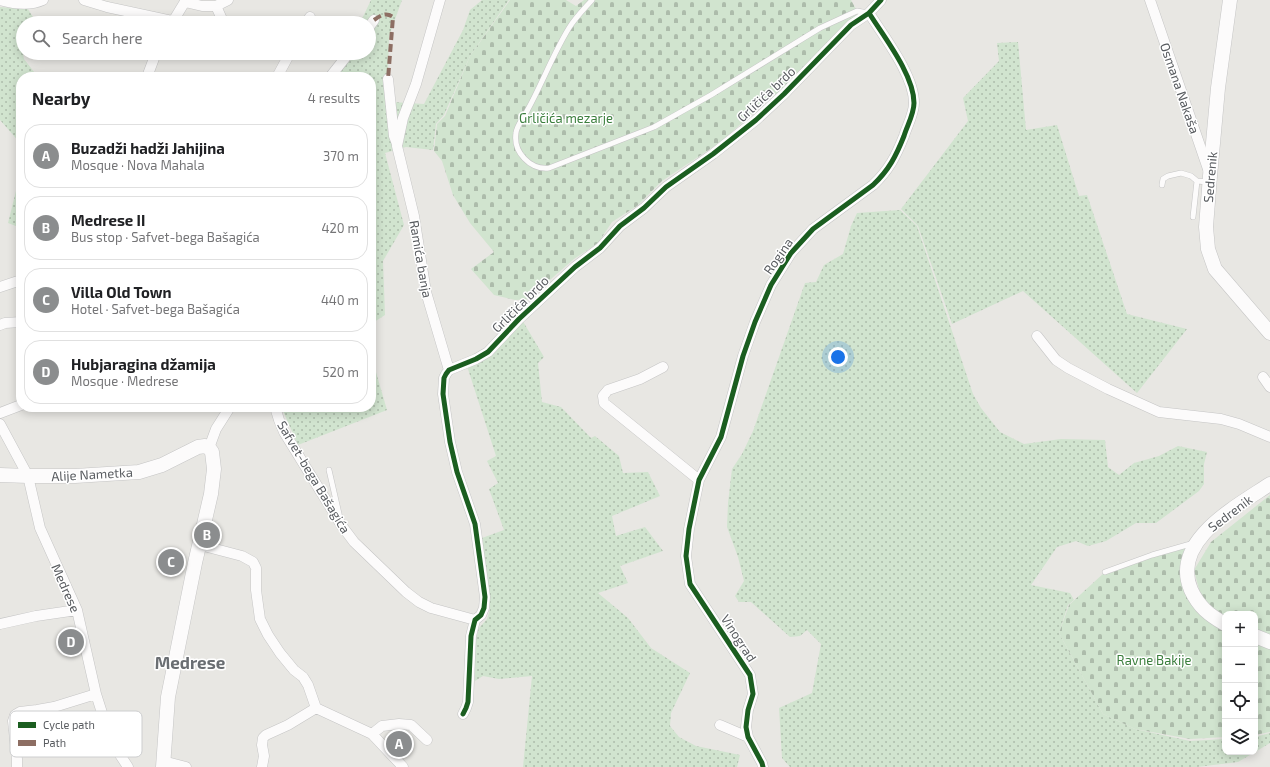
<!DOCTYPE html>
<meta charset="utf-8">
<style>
:root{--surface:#fff;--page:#f2f2f2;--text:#202124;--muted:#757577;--line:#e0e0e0;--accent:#8b8d8e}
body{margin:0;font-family:"Exo 2",sans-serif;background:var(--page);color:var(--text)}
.controls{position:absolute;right:12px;bottom:12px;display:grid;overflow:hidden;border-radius:8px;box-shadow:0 2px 10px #0003}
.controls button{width:36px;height:36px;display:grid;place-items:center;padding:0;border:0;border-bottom:1px solid var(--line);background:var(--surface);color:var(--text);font:20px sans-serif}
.you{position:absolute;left:838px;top:357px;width:14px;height:14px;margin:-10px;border:3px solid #fff;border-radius:50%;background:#1a73e8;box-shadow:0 0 0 6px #1a73e833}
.badge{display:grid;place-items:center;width:26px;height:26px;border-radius:50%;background:var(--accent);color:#fff;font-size:13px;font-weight:700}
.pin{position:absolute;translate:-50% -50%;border:2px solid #fff;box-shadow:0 1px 4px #0006}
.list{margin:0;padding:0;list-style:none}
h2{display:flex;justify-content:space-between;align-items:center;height:52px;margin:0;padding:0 16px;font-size:17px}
h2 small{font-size:13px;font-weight:400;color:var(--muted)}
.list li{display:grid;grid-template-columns:26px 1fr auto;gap:12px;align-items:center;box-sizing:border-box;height:64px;margin:0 8px 8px;padding:0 8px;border:1px solid var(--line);border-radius:16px}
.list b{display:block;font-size:15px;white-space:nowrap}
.list p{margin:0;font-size:13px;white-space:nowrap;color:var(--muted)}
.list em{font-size:13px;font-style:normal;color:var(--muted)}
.icon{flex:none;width:22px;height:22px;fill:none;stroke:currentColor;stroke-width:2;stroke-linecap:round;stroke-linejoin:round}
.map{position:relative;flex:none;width:1270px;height:767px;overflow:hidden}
.search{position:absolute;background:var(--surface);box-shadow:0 2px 10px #0003;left:16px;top:16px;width:360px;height:44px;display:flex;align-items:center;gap:10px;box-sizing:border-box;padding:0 14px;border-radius:22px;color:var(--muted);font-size:15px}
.panel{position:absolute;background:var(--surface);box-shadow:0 2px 10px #0003;left:16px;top:72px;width:360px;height:340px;border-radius:16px}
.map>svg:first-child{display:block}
.grass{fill:url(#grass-dots)}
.cemetery{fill:url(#cemetery-stones)}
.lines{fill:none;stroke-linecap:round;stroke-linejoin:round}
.lane-casing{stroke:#c5c5c5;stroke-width:6}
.street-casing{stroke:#c5c5c5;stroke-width:11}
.secondary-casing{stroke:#c5c5c5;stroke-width:15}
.lane{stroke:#fcfbfb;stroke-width:5}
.street{stroke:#fcfbfb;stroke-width:10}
.secondary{stroke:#fcfbfb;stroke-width:14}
.quiet{stroke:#8d6e63;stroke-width:4;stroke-dasharray:8 4;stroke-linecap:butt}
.cycleway-casing{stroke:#fff;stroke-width:8}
.cycleway{stroke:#1b5e20;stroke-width:5}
.labels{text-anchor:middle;stroke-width:3;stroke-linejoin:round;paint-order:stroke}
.street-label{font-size:13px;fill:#595c60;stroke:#fff}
.park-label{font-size:13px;fill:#3a7e3c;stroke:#fff}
.district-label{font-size:17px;font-weight:bold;fill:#6a6e72;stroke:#fff}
.key{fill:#fff;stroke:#cdcecf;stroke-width:1}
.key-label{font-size:11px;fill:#595c60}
</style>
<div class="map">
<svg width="1270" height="767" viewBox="0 0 1270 767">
<defs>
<pattern id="grass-dots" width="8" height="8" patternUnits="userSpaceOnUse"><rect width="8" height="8" fill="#d1e4cf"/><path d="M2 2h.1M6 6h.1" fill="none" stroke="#adbcab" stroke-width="1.8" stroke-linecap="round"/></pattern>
<pattern id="cemetery-stones" width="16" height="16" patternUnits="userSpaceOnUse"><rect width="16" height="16" fill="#d1e4cf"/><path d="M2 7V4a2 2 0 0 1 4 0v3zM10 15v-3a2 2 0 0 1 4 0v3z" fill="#adbcab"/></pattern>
</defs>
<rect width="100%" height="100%" fill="#e8e7e3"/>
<path class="grass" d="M 371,0 L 402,0 L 389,36 L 388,71 L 393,102 L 424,104 L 463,30 L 470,10 L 482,0 L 509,0 L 470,56 L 444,115 L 436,124 L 433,150 L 406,147 L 385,153 L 404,225 L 383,261 L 385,315 L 371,324 L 371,77 L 337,77 L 336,75 L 346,53 L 369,53 L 369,23 L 360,23 Z
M 0,7 L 28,9 L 36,22 L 23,23 L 23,26 L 18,28 L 24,59 L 38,77 L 21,77 L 21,144 L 0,120 Z
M 1018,42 L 1026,130 L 1057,125 L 1079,196 L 1087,195 L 1127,314 L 1187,329 L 1137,393 L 1023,291 L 952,324 L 918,226 L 901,209 L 968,121 L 963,98 L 999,61 L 997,43 Z
M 21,183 L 21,228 L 8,223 L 17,187 Z
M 900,210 L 917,226 L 973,394 L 981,408 L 1000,432 L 1024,444 L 1061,439 L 1105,440 L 1108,467 L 1119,475 L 1134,463 L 1159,456 L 1178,446 L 1207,452 L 1204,464 L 1204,484 L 1199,491 L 1156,523 L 1136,523 L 1106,541 L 1088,546 L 1076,541 L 1057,547 L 1031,585 L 1070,593 L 1074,600 L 1068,605 L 1059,633 L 1103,714 L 1135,729 L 1190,741 L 1225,739 L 1225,752 L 1255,752 L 1238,762 L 1197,767 L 790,767 L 782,758 L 779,708 L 812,693 L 821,644 L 807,630 L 800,636 L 790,637 L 751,602 L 739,602 L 735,596 L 744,581 L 738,557 L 727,527 L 728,503 L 732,469 L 742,454 L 753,431 L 805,283 L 816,282 L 824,265 L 843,254 L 851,226 L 857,213 Z
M 521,318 L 544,357 L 538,363 L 542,402 L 561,407 L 591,438 L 595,436 L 619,456 L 623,473 L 648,472 L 660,496 L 612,516 L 616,536 L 645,527 L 663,551 L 620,566 L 628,583 L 598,593 L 628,618 L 651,648 L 690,673 L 671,713 L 670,726 L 679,737 L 696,746 L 740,755 L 737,767 L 523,767 L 532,676 L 499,679 L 483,676 L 475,681 L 475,642 L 479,628 L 487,619 L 490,609 L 488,581 L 482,538 L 504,530 L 489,489 L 498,483 L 487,461 L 496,456 L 467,366 Z
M 371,355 L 387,410 L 298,445 L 283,411 L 284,407 L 371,407 Z
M 1270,733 L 1270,743 L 1255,752 L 1255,737 Z"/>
<path class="cemetery" d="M 510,0 L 566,0 L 576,6 L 584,0 L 851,0 L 858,13 L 783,90 L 768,99 L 722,141 L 662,181 L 637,206 L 612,222 L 598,243 L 574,259 L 543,286 L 532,291 L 532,299 L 515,300 L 494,295 L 471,269 L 494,252 L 470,223 L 453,195 L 442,161 L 434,151 L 437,124 L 445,116 L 470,56 Z
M 1270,495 L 1270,636 L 1255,630 L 1255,614 L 1225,614 L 1225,618 L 1202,601 L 1194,570 L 1211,542 Z
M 1197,542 L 1187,580 L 1225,624 L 1225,737 L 1190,739 L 1135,729 L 1103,714 L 1059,633 L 1069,605 L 1105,572 Z
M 1255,636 L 1270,642 L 1270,732 L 1255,735 Z"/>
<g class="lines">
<defs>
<path id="lane" d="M 592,0 C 584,9 575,18 569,28 C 553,54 542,84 527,111 C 524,118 517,124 516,133 C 513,152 530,170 549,168 L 654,127 L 711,95 L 820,28 L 857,11 L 868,13
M 1162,185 L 1163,179 L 1168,176 L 1181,173 L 1191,176 L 1197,181 L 1208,182
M 1193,217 L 1197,181
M 329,470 L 340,518
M 1105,572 L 1152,555 L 1194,543"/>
<path id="street" d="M 0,0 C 14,4 30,6 43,0
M 84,0 L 107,7 L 172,21
M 440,0 L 416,84 L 403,118 L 397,146 L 414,216 L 426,292 L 449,370
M 1150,0 L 1209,172
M 185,2 L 202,6 L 216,6 L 228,0
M 216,6 L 221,17 L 223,23
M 172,23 L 186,0
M 306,23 L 310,17
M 369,27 L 374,20
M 147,77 L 156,53
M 277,77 L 290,53
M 330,77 L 349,53
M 388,79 L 394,136 L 397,144
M 0,287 L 21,280
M 0,325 L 5,323 L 21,322
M 1037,336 L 1056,360 L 1068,368 L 1108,389 L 1159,412 L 1221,419 L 1239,424 L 1270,437
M 663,367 L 640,379 L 608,390 L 603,396 L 604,403 L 699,480
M 1263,377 L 1270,387
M 275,407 L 279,420 L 284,432 L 342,526 L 354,542 L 406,592 L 419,602 L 431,608 L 475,620
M 0,413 L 21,405
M 0,424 L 28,476 L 40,528 L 77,610 L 96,694 L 111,741 L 128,767
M 209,448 L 216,429 L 230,407
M 200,545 L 242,556 L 253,562 L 256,568 L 256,590 L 260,619 L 268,635 L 280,653 L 294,670 L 303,677 L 308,685 L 316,708
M 0,624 L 36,616 L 77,610
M 316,708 L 372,734 L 403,767
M 463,714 L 466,708 L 468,702 L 471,636 L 475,620 L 481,615 L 484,608 L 485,597 L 475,524 L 457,472 L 450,442 L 443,394 L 444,378 L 446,374 L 449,370 L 476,359 L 488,352 L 519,319 L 575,267 L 600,248 L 620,226 L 644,208 L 666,187 L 713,154 L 756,120 L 784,94 L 851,25 L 869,13
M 720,725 L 748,737
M 372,734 L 382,726 L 399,724 L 411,725 L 427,740
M 163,761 L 186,767
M 17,767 L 17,759 L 13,721 L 15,715 L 20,712 L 37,710 L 54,707 L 96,694
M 262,767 L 264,756 L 262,745 L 263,738 L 266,735 L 288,725 L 316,708
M 763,767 L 762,763 L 748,737 L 746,727 L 748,710 L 753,694 L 750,675 L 690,584 L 686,556 L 689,529 L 699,480 L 721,437 L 743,356 L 755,322 L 771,285 L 791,253 L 813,229 L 873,185 C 889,170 896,156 904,136 C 907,126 914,114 914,103 C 914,75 884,37 869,13 L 881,0"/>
<path id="secondary" d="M 1230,0 L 1218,88 L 1210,176 L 1206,227 L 1208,249 L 1215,269 L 1270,333
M 0,475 L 28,476 L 75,476 L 139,472 L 162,465 L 198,447 L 205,446 L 209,448 L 212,452 L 214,469 L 211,494 L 195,563 L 168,697 L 163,767
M 1225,624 C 1209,615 1199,607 1191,590 C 1170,541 1237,506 1270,484
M 1255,636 L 1270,642"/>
</defs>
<use href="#lane" class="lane-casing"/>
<use href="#street" class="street-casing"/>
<use href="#secondary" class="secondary-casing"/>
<use href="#lane" class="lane"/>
<use href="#street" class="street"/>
<use href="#secondary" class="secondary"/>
<path class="quiet" d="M 374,20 C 381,15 386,12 393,17 L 388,79"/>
<defs>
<path id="cycleway" d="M 463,714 L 466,708 L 468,702 L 471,636 L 475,620 L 481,615 L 484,608 L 485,597 L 475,524 L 457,472 L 450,442 L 443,394 L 444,378 L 446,374 L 449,370 L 476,359 L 488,352 L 519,319 L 575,267 L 600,248 L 620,226 L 644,208 L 666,187 L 713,154 L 756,120 L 784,94 L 851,25 L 869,13
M 763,767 L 762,763 L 748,737 L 746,727 L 748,710 L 753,694 L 750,675 L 690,584 L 686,556 L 689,529 L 699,480 L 721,437 L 743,356 L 755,322 L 771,285 L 791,253 L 813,229 L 873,185 C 889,170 896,156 904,136 C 907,126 914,114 914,103 C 914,75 884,37 869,13 L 881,0"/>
</defs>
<use href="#cycleway" class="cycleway-casing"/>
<use href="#cycleway" class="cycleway"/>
</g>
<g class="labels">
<g class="street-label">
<text transform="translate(1180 88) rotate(71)" y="5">Osmana Nakaša</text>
<text transform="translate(766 94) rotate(-43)" y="5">Grličića brdo</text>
<text transform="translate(1210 177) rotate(-85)" y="5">Sedrenik</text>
<text transform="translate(778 256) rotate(-55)" y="5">Rogina</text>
<text transform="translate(421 259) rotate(80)" y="5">Ramića banja</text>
<text transform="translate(520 304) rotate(-45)" y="5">Grličića brdo</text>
<text transform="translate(92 474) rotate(-3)" y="5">Alije Nametka</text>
<text transform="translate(314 477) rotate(59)" y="5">Safvet-bega Bašagića</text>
<text transform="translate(1230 513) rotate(-37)" y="5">Sedrenik</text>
<text transform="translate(66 588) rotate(66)" y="5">Medrese</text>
<text transform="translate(739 638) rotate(57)" y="5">Vinograd</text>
</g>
<g class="park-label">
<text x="566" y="123">Grličića mezarje</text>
<text x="1154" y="665">Ravne Bakije</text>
</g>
<g class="district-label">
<text x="190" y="669">Medrese</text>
</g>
</g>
<rect x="10" y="711" width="132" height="46" rx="6" class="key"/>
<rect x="18" y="722" width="18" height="6" fill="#1b5e20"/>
<rect x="18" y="740" width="18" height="6" fill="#8d6e63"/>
<g class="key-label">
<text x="43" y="729">Cycle path</text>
<text x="43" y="747">Path</text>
</g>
</svg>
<div class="controls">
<button>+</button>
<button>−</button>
<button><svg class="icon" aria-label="locate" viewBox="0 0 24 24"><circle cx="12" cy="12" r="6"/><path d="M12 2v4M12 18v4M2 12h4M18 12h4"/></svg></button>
<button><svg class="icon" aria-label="layers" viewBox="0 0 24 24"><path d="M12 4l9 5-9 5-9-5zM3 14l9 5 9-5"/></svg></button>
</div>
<div class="you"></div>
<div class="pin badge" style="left:399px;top:744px">A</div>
<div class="pin badge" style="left:207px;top:535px">B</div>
<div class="pin badge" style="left:171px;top:562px">C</div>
<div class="pin badge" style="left:71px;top:642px">D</div>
<div class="search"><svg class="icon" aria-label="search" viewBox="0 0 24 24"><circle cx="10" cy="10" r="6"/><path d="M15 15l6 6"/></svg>Search here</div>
<section class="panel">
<h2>Nearby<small>4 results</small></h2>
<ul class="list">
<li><span class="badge">A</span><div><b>Buzadži hadži Jahijina</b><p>Mosque · Nova Mahala</p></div><em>370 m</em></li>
<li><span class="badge">B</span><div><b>Medrese II</b><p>Bus stop · Safvet-bega Bašagića</p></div><em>420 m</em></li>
<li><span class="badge">C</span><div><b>Villa Old Town</b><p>Hotel · Safvet-bega Bašagića</p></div><em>440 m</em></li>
<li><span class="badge">D</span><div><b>Hubjaragina džamija</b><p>Mosque · Medrese</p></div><em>520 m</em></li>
</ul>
</section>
</div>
